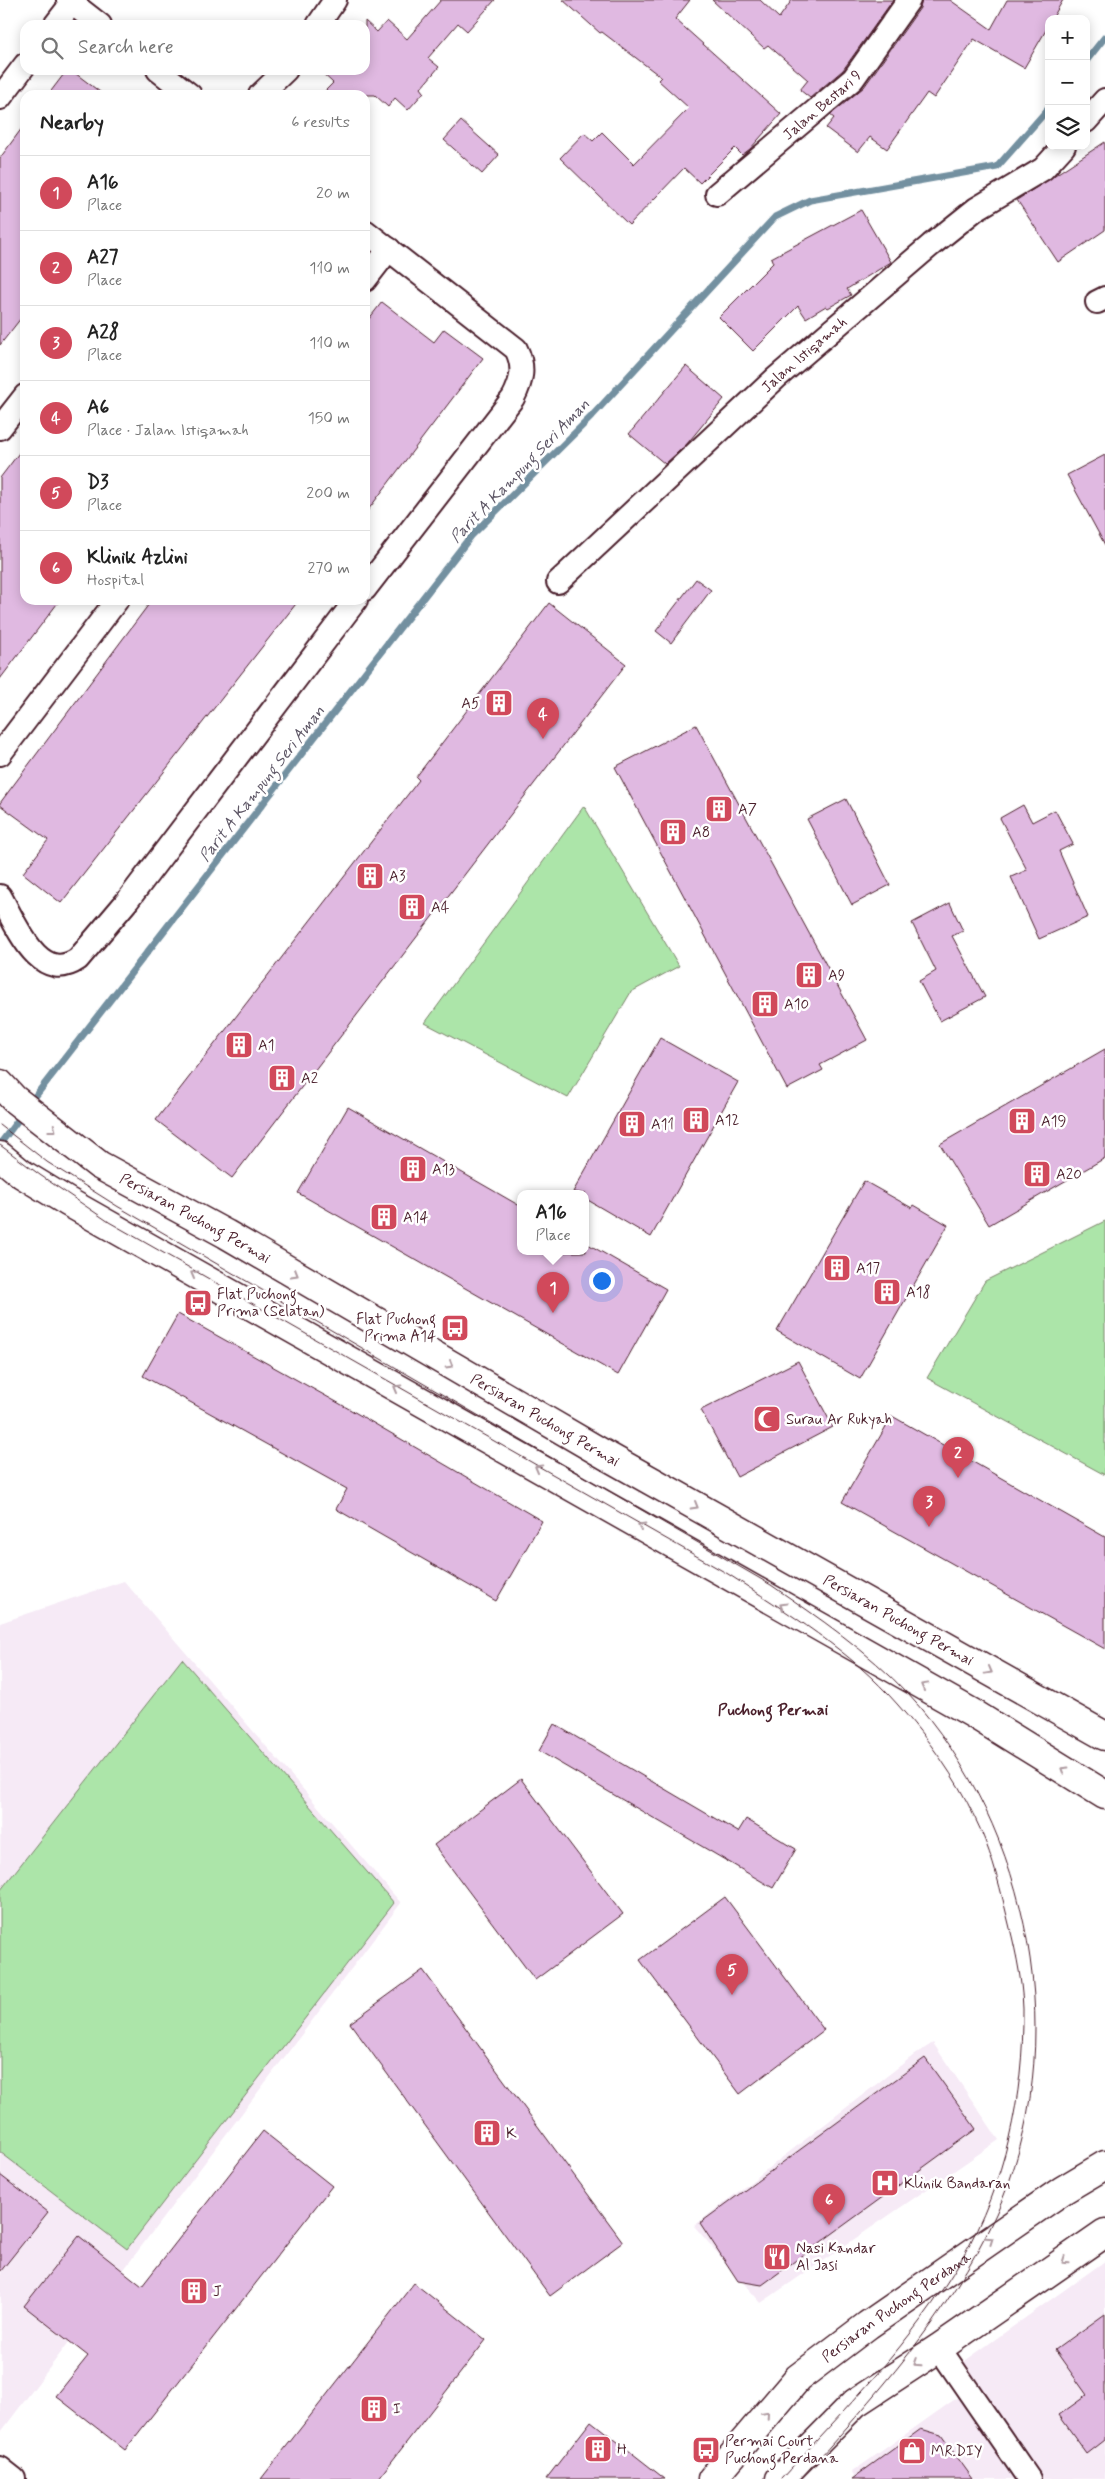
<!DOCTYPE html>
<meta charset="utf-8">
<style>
:root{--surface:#fff;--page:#f2f2f2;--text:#222;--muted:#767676;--line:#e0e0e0;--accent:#d1495b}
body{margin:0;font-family:Mynerve,sans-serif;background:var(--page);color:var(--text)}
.controls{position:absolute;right:15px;top:15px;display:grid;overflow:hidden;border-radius:10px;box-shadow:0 2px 12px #0003}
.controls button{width:45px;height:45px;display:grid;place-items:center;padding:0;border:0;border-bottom:1px solid var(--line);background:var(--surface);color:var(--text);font:25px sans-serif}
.you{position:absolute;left:601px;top:1280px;width:18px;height:18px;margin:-12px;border:4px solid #fff;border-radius:50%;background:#1a73e8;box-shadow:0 0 0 8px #1a73e833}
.badge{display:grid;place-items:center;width:32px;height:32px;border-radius:50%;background:var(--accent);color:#fff;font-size:16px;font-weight:700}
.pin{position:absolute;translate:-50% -41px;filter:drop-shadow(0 1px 2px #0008)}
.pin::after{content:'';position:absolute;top:26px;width:18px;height:15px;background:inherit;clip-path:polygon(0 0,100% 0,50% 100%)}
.popup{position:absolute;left:517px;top:1190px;width:72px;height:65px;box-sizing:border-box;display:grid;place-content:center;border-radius:10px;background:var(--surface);filter:drop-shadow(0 1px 4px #0005);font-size:16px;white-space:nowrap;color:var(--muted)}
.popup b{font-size:19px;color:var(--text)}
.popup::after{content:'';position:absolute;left:50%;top:100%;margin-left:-10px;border:10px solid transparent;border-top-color:var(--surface)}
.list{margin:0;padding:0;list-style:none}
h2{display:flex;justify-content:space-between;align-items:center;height:65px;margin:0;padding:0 20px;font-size:21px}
h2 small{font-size:16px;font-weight:400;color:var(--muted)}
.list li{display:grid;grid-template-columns:32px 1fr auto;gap:15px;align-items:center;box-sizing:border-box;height:75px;padding:0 20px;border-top:1px solid var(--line)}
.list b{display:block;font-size:19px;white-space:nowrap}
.list p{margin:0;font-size:16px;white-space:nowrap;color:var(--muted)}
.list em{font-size:16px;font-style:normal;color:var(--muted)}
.icon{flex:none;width:28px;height:28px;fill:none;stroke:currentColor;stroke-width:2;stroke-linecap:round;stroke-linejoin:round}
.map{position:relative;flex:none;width:1105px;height:2479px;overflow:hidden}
.search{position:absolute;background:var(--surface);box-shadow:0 2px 12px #0003;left:20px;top:20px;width:350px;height:55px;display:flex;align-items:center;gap:12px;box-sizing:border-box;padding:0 18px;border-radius:15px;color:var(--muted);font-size:19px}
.panel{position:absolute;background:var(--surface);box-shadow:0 2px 12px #0003;left:20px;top:90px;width:350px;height:515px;border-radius:15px}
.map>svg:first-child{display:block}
.built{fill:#f6eaf6}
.green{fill:#ace5a9;stroke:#7b826a}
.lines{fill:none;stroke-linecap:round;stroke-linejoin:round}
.stream{stroke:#7390a0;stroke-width:7}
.building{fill:#e0b9e1;stroke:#4a1f2b}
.minor-casing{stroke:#4a1f2b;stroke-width:26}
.secondary-casing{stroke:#4a1f2b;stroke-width:31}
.minor{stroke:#fff;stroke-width:22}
.secondary{stroke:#fff;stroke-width:28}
.tram{stroke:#4a1f2b;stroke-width:1}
.oneway{stroke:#ae9aa0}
.labels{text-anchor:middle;stroke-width:5;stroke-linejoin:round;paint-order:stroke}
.street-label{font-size:15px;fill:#4a1f2b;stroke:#fff}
.poi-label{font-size:15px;fill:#4a1f2b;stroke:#fff;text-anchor:start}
.water-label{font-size:16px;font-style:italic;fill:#5e5766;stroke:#fff}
.neighbourhood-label{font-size:16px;font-weight:bold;fill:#4a1f2b;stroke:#fff}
</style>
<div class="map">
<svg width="1105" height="2479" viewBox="0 0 1105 2479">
<rect width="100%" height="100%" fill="#fff"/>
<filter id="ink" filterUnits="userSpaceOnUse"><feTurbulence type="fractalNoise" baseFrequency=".02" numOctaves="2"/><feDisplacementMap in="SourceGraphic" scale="10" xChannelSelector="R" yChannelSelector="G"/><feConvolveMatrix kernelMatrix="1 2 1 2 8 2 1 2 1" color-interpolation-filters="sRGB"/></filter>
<g filter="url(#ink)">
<path class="built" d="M 124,1581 L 401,1903 L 1,2432 L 0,1623 Z
M 933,2043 L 999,2140 L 761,2303 L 694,2226 L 914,2055 Z
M 1105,2261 L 1105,2479 L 856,2479 L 852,2472 L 975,2385 L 962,2363 Z"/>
<path class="green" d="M 584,806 L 679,966 L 631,992 L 568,1098 L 425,1023 Z
M 1105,1221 L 1105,1475 L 927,1378 L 985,1281 Z
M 182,1659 L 394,1903 L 127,2249 L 0,2152 L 0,1891 Z"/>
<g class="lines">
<path class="stream" d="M 1086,61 L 1105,37
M 30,1103 L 471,536 L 591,417 L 775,217 L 810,200 L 997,167 L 1049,108
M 0,1144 L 24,1112"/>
</g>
<path class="building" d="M 441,0 L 495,0 L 467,31 L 458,23 L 428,58 L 439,67 L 421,88 L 424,92 L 408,110 L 395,98 L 388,107 L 375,95 L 321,95 L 333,83 L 319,70 L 365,70 L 365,21 L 377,32 L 387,21 L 407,39 Z
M 563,0 L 690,0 L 675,19 L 781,114 L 750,149 L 742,155 L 735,148 L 700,183 L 684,168 L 629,225 L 560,158 L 584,133 L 593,141 L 602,132 L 634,164 L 689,108 L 658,80 L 661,77 L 602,32 L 600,33 Z
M 712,0 L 760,0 L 779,18 L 792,0 L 893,0 L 843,70 L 810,98 L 800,90 L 808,80 L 768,45 L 764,48 Z
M 922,0 L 950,0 L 991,29 L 1007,0 L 1063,0 L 1052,19 L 1049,19 L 1049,25 L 1024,68 L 974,39 L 934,98 L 927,93 L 887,149 L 870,137 L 858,152 L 826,128 L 834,118 L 830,115 L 864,87 L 920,8 Z
M 67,70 L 71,70 L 104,95 L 48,95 Z
M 461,121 L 499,155 L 482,174 L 444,140 Z
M 25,124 L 25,313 L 0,345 L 0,158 Z
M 1105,142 L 1105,230 L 1058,262 L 1017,200 Z
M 861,210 L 891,262 L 847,289 L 851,295 L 828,308 L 826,306 L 806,318 L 798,306 L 753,351 L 719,317 L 773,263 L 771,258 Z
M 382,302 L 434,342 L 444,329 L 483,358 L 365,514 L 365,324 Z
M 686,366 L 724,399 L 686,445 L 665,464 L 629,434 Z
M 25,445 L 25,600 L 60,600 L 0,679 L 0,478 Z
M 1105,455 L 1105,545 L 1067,475 Z
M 696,579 L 711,590 L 671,643 L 656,631 Z
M 152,600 L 299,600 L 61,903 L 23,873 L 48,840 L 0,805 L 0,803 Z
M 549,603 L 626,664 L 232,1178 L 156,1120 L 419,780 L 416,777 Z
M 696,725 L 867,1040 L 820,1065 L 823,1070 L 787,1089 L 615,767 Z
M 846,799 L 890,885 L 852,905 L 807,819 Z
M 1023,805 L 1032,822 L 1055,810 L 1073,844 L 1059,851 L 1088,917 L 1039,939 L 1011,877 L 1027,870 L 1000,818 Z
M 950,903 L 963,931 L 952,936 L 985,997 L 940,1021 L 919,981 L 936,971 L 912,923 Z
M 660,1038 L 738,1082 L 651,1237 L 586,1199 L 586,1194 L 573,1192 Z
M 1105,1049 L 1105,1158 L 989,1225 L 940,1144 Z
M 348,1107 L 520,1206 L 520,1252 L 586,1252 L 586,1243 L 666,1289 L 618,1375 L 298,1193 Z
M 864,1181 L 912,1208 L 914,1205 L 948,1225 L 860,1379 L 777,1331 Z
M 178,1314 L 351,1410 L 542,1521 L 496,1601 L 336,1509 L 347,1489 L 143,1376 Z
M 798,1361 L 833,1427 L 737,1477 L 701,1410 Z
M 892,1416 L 1105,1537 L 1105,1649 L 842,1502 Z
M 554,1724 L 738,1832 L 746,1819 L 796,1849 L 773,1888 L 539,1751 Z
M 521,1779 L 623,1914 L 535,1980 L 434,1845 Z
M 725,1897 L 824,2030 L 740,2094 L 640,1960 Z
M 423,1970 L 623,2242 L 550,2296 L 350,2023 Z
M 925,2058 L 976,2129 L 762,2285 L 738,2281 L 700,2223 Z
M 263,2131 L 332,2186 L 125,2450 L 56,2396 L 88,2356 L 24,2306 L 79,2236 L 142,2286 Z
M 0,2175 L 48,2212 L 0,2272 Z
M 414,2283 L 486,2340 L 378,2479 L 261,2479 Z
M 1105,2314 L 1105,2440 L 1087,2454 L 1059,2415 L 1087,2395 L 1055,2350 Z
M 591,2421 L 665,2479 L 546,2479 Z
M 921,2429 L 941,2435 L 973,2479 L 852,2479 Z"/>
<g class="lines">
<defs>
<g id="minor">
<path d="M 68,0 L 100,25"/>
<path d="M 55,25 L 72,3"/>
<path d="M 318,25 L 335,0"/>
<path d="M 158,70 L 190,95"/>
<path d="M 260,95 L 286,70"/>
<path d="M 0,98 L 25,65"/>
<path d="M 1086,121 L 1105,100"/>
<path id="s1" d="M 717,194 L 853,79 L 909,0"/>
<path d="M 365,231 L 516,349 C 525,367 522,381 513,398 L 365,589"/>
<path d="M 365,280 L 389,249"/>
<path d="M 1097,302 L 1105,298"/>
<path d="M 0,428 L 25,396"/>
<path id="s2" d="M 558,582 L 776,378 L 931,245 L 976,209 L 1043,169 L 1064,146"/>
<path d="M 0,754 L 117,600"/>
<path d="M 0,896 C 16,924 39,986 78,959 L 128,900 L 356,600"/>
<path d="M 939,2348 L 1029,2479"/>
<path d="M 0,2468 L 14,2479"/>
</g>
<g id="secondary">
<path id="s3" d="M 0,1084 L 14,1099 L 99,1165 L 226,1234 L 607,1456 L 1105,1736"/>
<path d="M 0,1156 L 22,1174 L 68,1202 L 974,1714 L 1105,1795"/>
<path id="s4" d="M 712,2479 L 798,2378 L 868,2325 L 1063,2190 L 1105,2165"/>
<path d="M 780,2479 L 855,2403 L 939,2348 L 1105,2233"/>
</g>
</defs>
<use href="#minor" class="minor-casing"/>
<use href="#secondary" class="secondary-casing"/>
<use href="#minor" class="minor"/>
<use href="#secondary" class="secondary"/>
<path class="tram" d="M 0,1125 L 47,1162 L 117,1206 L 771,1585 C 819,1618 868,1651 908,1694 C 1032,1828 1073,2047 996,2214 C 949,2316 875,2397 800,2479
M 0,1145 L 40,1175 L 109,1222 L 728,1574 C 787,1612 851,1651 898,1705 C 928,1739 956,1777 975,1818 C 990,1848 998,1879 1006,1912 C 1014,1944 1022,1976 1023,2009 C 1024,2096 1005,2183 962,2258 C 914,2341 845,2409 781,2479"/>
</g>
<defs><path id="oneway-chevron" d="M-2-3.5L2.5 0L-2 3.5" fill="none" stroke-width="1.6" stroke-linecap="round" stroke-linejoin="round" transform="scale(1.25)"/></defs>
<g class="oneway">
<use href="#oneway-chevron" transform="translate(53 1129) rotate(38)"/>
<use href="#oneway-chevron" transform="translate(194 1274) rotate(-151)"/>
<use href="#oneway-chevron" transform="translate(295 1274) rotate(30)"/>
<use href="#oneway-chevron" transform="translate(450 1365) rotate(30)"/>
<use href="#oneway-chevron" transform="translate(397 1388) rotate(-151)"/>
<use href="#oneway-chevron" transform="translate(538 1468) rotate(-151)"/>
<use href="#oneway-chevron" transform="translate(695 1506) rotate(30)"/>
<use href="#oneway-chevron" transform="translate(641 1526) rotate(-150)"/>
<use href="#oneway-chevron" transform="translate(783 1606) rotate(-150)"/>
<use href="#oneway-chevron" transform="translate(989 1671) rotate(29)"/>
<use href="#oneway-chevron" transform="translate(924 1686) rotate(-151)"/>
<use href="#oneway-chevron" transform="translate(1064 1770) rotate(-148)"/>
<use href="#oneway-chevron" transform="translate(990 2240) rotate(-35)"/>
<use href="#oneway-chevron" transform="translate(1065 2261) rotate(145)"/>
<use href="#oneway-chevron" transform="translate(917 2363) rotate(147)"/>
<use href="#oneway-chevron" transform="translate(766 2415) rotate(-49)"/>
</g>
</g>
<defs>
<symbol id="building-square" viewBox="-11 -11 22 22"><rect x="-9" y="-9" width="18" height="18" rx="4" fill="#d1495b" stroke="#fff"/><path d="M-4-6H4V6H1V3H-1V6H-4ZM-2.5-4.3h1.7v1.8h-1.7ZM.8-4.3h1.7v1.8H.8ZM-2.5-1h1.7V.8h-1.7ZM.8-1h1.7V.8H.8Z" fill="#fff"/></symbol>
<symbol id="bus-square" viewBox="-11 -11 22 22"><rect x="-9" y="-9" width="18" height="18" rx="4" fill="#d1495b" stroke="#fff"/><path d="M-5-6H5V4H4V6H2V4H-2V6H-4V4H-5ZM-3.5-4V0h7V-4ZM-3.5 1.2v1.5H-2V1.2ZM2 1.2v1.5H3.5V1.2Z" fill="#fff"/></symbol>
<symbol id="mosque-square" viewBox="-11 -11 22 22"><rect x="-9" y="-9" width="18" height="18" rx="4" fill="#d1495b" stroke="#fff"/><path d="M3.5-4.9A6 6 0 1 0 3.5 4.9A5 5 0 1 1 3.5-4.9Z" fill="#fff"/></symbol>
<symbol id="hospital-square" viewBox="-11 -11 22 22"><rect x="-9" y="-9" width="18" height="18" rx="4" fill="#d1495b" stroke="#fff"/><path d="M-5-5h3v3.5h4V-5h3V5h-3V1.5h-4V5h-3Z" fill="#fff"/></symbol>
<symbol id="restaurant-square" viewBox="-11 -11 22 22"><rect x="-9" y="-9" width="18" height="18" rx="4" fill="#d1495b" stroke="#fff"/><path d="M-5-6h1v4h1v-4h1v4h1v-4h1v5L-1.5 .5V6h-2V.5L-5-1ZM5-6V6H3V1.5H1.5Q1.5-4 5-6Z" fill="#fff"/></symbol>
<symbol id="shop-square" viewBox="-11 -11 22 22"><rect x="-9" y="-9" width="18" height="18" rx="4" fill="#d1495b" stroke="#fff"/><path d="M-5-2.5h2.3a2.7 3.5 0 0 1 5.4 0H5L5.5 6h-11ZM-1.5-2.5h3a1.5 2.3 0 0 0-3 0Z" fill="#fff"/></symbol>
</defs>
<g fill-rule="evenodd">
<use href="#building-square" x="483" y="687" width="32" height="32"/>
<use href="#building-square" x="703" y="793" width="32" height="32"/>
<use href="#building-square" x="657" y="816" width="32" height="32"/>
<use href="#building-square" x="354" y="860" width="32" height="32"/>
<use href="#building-square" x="396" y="891" width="32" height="32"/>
<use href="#building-square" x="793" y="959" width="32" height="32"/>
<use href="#building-square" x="749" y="988" width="32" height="32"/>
<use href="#building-square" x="223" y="1029" width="32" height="32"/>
<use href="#building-square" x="266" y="1062" width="32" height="32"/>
<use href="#building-square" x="680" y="1104" width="32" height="32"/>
<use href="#building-square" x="1006" y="1105" width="32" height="32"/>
<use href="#building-square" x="616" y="1108" width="32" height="32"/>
<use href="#building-square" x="397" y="1153" width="32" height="32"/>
<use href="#building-square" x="1021" y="1158" width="32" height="32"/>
<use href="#building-square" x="368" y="1201" width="32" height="32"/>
<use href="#building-square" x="821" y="1252" width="32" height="32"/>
<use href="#building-square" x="871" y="1276" width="32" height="32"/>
<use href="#bus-square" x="182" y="1287" width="32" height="32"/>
<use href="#bus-square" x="439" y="1312" width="32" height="32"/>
<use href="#mosque-square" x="751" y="1403" width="32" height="32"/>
<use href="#building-square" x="471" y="2117" width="32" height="32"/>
<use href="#hospital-square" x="869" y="2167" width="32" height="32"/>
<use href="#restaurant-square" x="761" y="2241" width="32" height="32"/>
<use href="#building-square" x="178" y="2275" width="32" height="32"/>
<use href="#building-square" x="358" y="2393" width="32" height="32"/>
<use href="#building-square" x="582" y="2433" width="32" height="32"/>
<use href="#bus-square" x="690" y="2434" width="32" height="32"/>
<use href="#shop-square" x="896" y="2435" width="32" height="32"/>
</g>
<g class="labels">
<g class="street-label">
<text dy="5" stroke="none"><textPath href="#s1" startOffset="138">Jalan Bestari 9</textPath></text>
<text dy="5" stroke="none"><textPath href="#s2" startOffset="335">Jalan Istiqamah</textPath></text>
<text dy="5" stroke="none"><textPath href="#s3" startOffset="238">Persiaran Puchong Permai</textPath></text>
<text dy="5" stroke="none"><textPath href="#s3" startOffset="642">Persiaran Puchong Permai</textPath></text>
<text dy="5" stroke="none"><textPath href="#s3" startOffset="1048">Persiaran Puchong Permai</textPath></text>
<text dy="5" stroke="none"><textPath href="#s4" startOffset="254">Persiaran Puchong Perdana</textPath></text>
</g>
<g class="poi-label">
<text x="480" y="708" text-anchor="end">A5</text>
<text x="738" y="814">A7</text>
<text x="692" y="837">A8</text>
<text x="389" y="881">A3</text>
<text x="431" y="912">A4</text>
<text x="828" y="980">A9</text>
<text x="784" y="1009">A10</text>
<text x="258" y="1050">A1</text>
<text x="301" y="1083">A2</text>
<text x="715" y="1125">A12</text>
<text x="1041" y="1126">A19</text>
<text x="651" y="1129">A11</text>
<text x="432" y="1174">A13</text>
<text x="1056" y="1179">A20</text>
<text x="403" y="1222">A14</text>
<text x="856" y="1273">A17</text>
<text x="906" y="1297">A18</text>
<text x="217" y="1299">Flat Puchong<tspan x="217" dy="17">Prima (Selatan)</tspan></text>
<text x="436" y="1324" text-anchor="end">Flat Puchong<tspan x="436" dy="17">Prima A14</tspan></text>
<text x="786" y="1424">Surau Ar Rukyah</text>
<text x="506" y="2138">K</text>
<text x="904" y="2188">Klinik Bandaran</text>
<text x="796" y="2253">Nasi Kandar<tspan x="796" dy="17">Al Jasi</tspan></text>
<text x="213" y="2296">J</text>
<text x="393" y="2414">I</text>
<text x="725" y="2446">Permai Court<tspan x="725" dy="17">Puchong Perdana</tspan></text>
<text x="617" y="2454">H</text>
<text x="931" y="2456">MR.DIY</text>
</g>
<g class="water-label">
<text transform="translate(519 470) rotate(-46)" y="6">Parit A Kampung Seri Aman</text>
<text transform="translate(261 783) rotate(-52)" y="6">Parit A Kampung Seri Aman</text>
</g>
<g class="neighbourhood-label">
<text x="773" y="1715">Puchong Permai</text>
</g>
</g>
</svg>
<div class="controls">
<button>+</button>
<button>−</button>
<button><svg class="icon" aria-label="layers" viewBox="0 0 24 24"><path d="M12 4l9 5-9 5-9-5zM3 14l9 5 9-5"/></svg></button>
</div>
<div class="you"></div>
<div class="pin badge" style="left:553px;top:1313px">1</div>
<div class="popup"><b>A16</b>Place</div>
<div class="pin badge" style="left:958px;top:1478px">2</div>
<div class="pin badge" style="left:929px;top:1527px">3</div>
<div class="pin badge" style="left:543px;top:739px">4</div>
<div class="pin badge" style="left:732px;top:1995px">5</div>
<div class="pin badge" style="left:829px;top:2225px">6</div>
<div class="search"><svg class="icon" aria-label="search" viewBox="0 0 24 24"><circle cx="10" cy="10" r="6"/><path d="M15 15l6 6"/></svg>Search here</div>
<section class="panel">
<h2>Nearby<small>6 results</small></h2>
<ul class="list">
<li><span class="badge">1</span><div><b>A16</b><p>Place</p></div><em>20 m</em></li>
<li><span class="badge">2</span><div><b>A27</b><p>Place</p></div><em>110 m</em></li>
<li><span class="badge">3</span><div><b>A28</b><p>Place</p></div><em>110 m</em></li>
<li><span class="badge">4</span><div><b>A6</b><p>Place · Jalan Istiqamah</p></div><em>150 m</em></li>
<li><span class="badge">5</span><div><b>D3</b><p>Place</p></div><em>200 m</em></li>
<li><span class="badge">6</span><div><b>Klinik Azlini</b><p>Hospital</p></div><em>270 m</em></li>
</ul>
</section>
</div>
